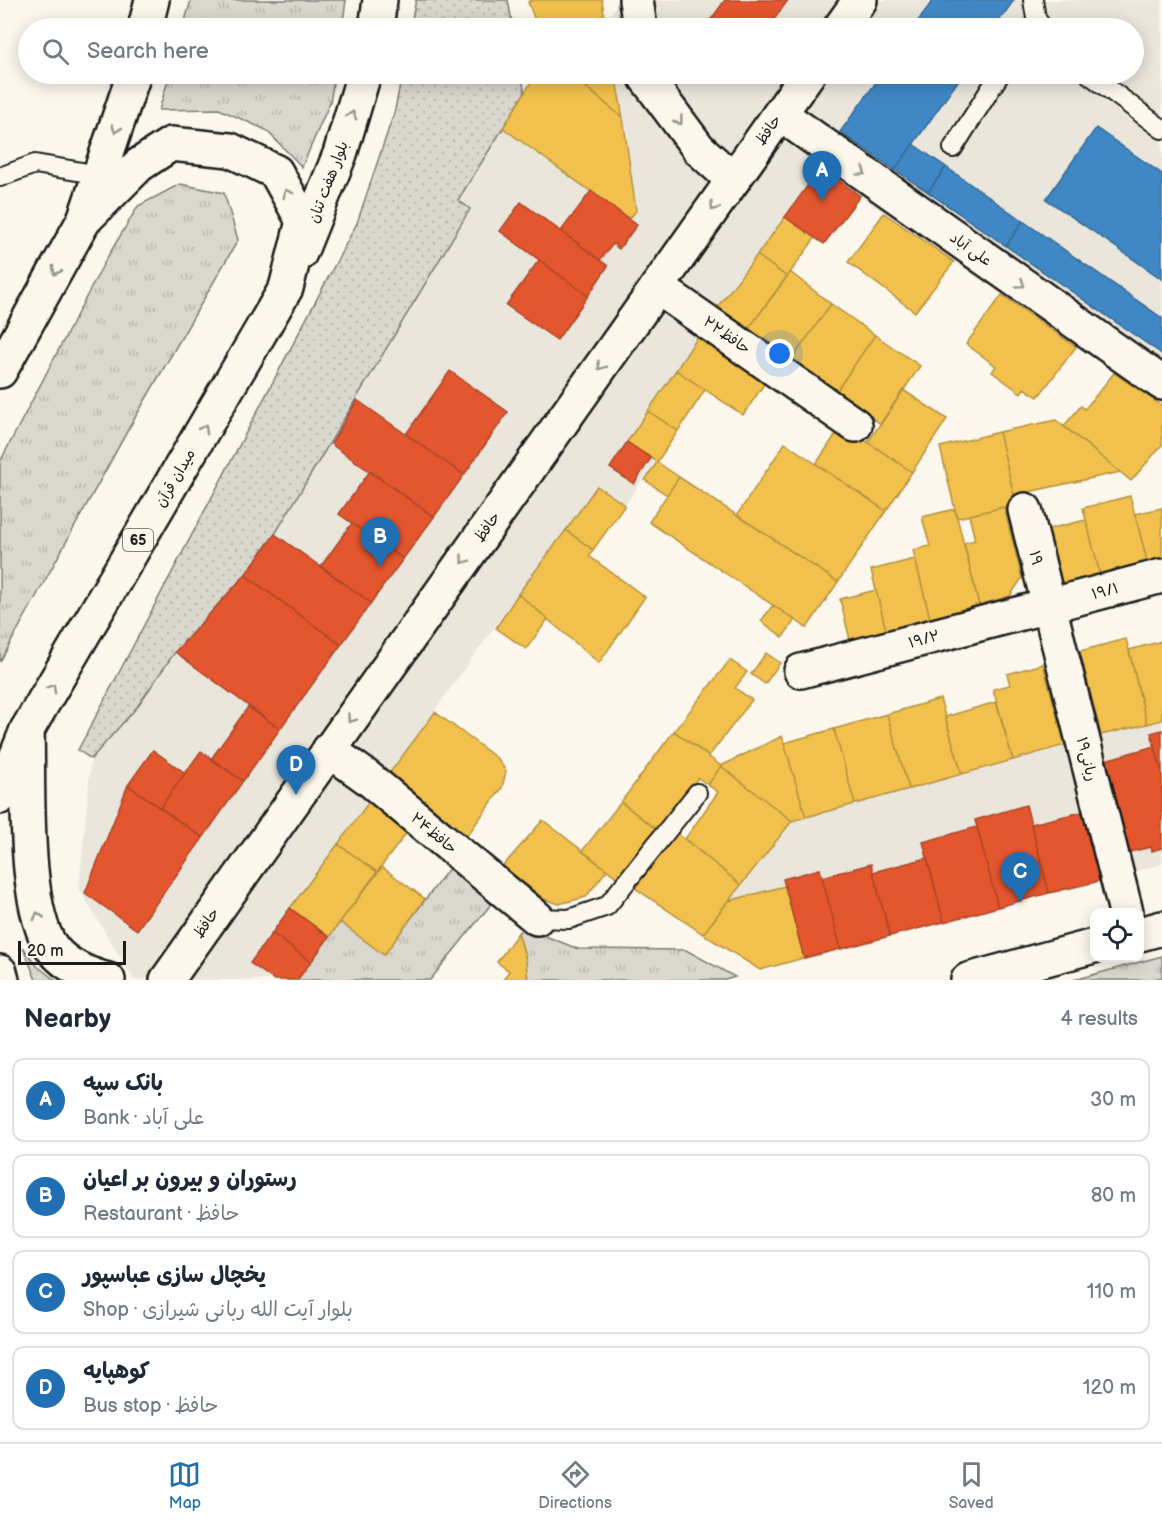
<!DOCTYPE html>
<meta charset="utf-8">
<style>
:root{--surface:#fff;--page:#f2f2f3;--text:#1f2937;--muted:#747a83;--line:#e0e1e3;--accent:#1f6fb2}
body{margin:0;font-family:"Balsamiq Sans","Playpen Sans Arabic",sans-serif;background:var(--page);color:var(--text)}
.controls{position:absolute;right:18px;bottom:18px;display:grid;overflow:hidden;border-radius:12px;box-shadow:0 3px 15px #0003}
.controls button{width:54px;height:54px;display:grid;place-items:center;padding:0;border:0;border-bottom:2px solid var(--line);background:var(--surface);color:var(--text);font:30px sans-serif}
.scale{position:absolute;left:18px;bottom:15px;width:108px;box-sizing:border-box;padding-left:6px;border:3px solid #1c1c1c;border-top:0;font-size:16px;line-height:21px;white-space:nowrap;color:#1c1c1c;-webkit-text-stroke:4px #fbf7ec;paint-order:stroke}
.you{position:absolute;left:780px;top:354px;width:21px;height:21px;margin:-15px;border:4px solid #fff;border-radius:50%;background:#1a73e8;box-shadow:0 0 0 9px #1a73e833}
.badge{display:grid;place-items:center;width:39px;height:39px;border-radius:50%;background:var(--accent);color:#fff;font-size:20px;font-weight:700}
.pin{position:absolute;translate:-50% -50px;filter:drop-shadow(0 2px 3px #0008)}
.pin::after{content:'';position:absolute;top:32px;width:21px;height:18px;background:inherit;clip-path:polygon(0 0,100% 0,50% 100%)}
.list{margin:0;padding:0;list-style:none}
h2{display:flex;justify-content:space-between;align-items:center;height:78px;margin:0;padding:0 24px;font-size:26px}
h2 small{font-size:20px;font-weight:400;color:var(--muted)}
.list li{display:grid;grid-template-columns:39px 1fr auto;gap:18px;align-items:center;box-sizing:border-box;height:84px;margin:0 12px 12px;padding:0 12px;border:2px solid var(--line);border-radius:12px}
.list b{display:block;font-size:22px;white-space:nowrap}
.list p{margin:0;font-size:20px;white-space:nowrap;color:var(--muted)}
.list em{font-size:20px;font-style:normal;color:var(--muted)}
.icon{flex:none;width:33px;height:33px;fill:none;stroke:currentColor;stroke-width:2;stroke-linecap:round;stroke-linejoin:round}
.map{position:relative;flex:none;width:1162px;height:980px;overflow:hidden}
.search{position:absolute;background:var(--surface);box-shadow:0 3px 15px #0003;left:18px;right:18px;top:18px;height:66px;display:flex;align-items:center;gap:15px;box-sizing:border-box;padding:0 21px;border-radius:33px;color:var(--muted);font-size:22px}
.sheet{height:462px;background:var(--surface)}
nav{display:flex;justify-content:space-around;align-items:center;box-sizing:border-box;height:84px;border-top:2px solid var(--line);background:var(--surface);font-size:16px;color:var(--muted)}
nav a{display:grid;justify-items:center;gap:3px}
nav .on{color:var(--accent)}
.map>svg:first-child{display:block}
.built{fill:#eae6dc}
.grass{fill:url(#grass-tufts);stroke:#7b7a75;stroke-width:1.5}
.park{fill:url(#park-dots);stroke:#7b7a75;stroke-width:1.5}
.homes{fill:#f2c14e;stroke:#b2903f;stroke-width:1.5}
.shops{fill:#e4572e;stroke:#a84529;stroke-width:1.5}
.schools{fill:#3f88c5;stroke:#346892;stroke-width:1.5}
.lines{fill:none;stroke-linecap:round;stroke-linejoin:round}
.lane-casing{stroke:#1c1c1c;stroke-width:22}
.street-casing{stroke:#1c1c1c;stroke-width:38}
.secondary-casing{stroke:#1c1c1c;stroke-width:38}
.primary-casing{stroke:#1c1c1c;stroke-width:38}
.highway-casing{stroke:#1c1c1c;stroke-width:38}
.lane{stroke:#fbf7ec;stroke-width:18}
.street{stroke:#fbf7ec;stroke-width:33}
.secondary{stroke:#fbf7ec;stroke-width:33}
.primary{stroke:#fbf7ec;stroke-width:33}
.highway{stroke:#fbf7ec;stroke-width:33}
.oneway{stroke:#97948e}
.labels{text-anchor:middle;stroke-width:6;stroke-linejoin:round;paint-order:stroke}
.shield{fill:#fbf7ec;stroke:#5f5e5a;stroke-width:1.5}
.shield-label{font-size:14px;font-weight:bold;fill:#1c1c1c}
.street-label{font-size:15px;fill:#1c1c1c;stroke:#fbf7ec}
</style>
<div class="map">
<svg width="1162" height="980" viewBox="0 0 1162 980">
<defs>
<pattern id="grass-tufts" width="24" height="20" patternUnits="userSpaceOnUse" patternTransform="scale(1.5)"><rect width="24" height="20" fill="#dad7ce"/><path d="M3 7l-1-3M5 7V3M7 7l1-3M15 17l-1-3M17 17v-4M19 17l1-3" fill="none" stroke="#bab8b0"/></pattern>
<pattern id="park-dots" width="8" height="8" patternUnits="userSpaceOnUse" patternTransform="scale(1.5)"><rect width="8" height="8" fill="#dad7ce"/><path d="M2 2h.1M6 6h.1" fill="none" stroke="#bab8b0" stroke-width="1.8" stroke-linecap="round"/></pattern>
</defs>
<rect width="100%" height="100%" fill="#fbf7ec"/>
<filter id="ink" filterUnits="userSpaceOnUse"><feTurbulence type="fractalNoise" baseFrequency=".0167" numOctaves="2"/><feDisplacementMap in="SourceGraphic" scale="12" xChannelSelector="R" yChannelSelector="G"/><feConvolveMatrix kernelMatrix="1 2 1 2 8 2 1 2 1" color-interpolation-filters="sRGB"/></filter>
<g filter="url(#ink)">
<path class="built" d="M 617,0 L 1162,0 L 1162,406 L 860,196 L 824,244 L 815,238 L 787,277 L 769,377 L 743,415 L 705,390 L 589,556 L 645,597 L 599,663 L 518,594 L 389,774 L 408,831 L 297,980 L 134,980 L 79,889 L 91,759 L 137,707 L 175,652 L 245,575 L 275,534 L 470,210 L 458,200 L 536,74 L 1134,74 L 1134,28 L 607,28 Z
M 1162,720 L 1162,864 L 760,970 L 703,934 L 792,821 Z"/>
<path class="grass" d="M 191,0 L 346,0 L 342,28 L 183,28 Z
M 170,74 L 335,74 L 330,102 L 302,167 L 266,130 L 219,109 L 159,110 Z
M 180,184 L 224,193 L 238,240 L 129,428 L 0,662 L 0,462 L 105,261 L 138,206 Z
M 450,867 L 492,903 L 430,980 L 297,980 L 340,922 L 384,954 Z
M 523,927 L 578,949 L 686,950 L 735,977 L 725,980 L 528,980 L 525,956 L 518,933 Z
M 23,947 L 37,966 L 55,980 L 36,980 Z
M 1162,956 L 1162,977 L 1151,980 L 1074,980 Z"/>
<path class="park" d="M 416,0 L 508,0 L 513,28 L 410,28 Z
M 402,74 L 521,74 L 525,93 L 458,200 L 470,209 L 275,534 L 245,575 L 175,652 L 137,707 L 91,759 L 78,750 L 357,223 L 395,110 Z"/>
<path class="homes" d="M 533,0 L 602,0 L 606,28 L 538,28 L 528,2 Z
M 536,74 L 570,74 L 623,118 L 636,211 L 629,219 L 503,128 Z
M 570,74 L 615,74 L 623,118 Z
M 884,213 L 954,262 L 915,312 L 848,262 Z
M 785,217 L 815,238 L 787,277 L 757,255 Z
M 757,255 L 787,277 L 746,332 L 716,309 Z
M 790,272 L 831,304 L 790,362 L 746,332 Z
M 1002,295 L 1076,347 L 1038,397 L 1024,388 L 1021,393 L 992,372 L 996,366 L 966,344 Z
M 831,304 L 875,335 L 835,393 L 790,362 Z
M 701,332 L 769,377 L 743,415 L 676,370 Z
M 875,335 L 920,366 L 881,424 L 835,393 Z
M 676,370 L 705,390 L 678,431 L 648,411 Z
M 1114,373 L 1162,406 L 1162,445 L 1131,481 L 1064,426 L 1081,406 L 1085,409 Z
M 903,390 L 947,419 L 912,472 L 868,442 Z
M 648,411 L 678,431 L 657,462 L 627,442 Z
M 1056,420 L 1120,472 L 1014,495 L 999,432 Z
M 842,425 L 912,472 L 886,511 L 816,464 Z
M 999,432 L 1016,504 L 957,518 L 940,447 Z
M 785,443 L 886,511 L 838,582 L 737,515 Z
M 657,462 L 679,477 L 667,495 L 645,480 Z
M 679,477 L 838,582 L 807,628 L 649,522 Z
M 597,486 L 625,505 L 593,550 L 566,530 Z
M 1130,496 L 1147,561 L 1100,574 L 1083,508 Z
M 1004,507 L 1022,578 L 1010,596 L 979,605 L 964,543 L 975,540 L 969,515 Z
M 1162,508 L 1162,558 L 1147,561 L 1135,514 Z
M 955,509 L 979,605 L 930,618 L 913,550 L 930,546 L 922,517 Z
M 1086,520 L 1100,574 L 1054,586 L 1040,531 Z
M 566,530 L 593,550 L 589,556 L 645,597 L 599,663 L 518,594 Z
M 915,559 L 930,618 L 886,630 L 871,570 Z
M 876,590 L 886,630 L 850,640 L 840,599 Z
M 518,594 L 548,619 L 526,649 L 496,628 Z
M 773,605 L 795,620 L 783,637 L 761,621 Z
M 1126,639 L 1147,724 L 1101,735 L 1080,651 Z
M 1162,641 L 1162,720 L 1147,724 L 1129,650 Z
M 766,653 L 780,663 L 765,684 L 751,674 Z
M 730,660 L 747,672 L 735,688 L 752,700 L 709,756 L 674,731 Z
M 1043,664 L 1065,745 L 1013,760 L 993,689 L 1010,685 L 1007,674 Z
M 940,699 L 962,774 L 909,789 L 887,714 Z
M 996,702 L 1013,760 L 962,774 L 945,717 Z
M 435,712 L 498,759 L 506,771 L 502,788 L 466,837 L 389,774 Z
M 887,714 L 909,789 L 855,804 L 834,729 Z
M 834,729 L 855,804 L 806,817 L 784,743 Z
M 674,731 L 721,766 L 708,785 L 698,778 L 657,830 L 621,802 Z
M 782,736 L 806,817 L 792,821 L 721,766 Z
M 721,766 L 792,821 L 741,885 L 685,839 L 718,792 L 708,785 Z
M 371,799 L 408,831 L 377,872 L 338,844 Z
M 621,802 L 657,830 L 619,879 L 582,851 Z
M 543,820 L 607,870 L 586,897 L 559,904 L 544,899 L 503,866 Z
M 677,833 L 741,885 L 703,934 L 635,888 Z
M 338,844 L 377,872 L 329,937 L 290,908 Z
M 382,867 L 425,899 L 384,955 L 340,922 Z
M 785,886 L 804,958 L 760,970 L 703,934 L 728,901 Z
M 518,933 L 525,956 L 528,980 L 503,980 L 509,971 L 497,962 Z"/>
<path class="shops" d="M 725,0 L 788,0 L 768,28 L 725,28 L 712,18 Z
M 712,18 L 725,28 L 703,28 Z
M 821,167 L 860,196 L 824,244 L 785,217 Z
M 591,191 L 637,225 L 619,249 L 613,244 L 600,260 L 561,231 Z
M 521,202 L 608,266 L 588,296 L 500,231 Z
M 539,260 L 588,296 L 557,340 L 506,305 Z
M 450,371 L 508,412 L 464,475 L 406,434 Z
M 357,400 L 464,475 L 434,517 L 331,444 Z
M 627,442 L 651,458 L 634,484 L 610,468 Z
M 370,471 L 434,517 L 403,559 L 339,514 Z
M 352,523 L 403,559 L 371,603 L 321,566 Z
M 275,534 L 371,603 L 341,645 L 245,575 Z
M 245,575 L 341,645 L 280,729 L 175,652 Z
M 248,707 L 280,729 L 243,781 L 211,759 Z
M 1162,730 L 1162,773 L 1151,733 Z
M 1155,746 L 1162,773 L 1162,848 L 1152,851 L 1151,847 L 1129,852 L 1105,760 Z
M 153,750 L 185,773 L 160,808 L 128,785 Z
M 201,751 L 243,781 L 203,838 L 160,808 Z
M 128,785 L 203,838 L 137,930 L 85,893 Z
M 1026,805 L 1049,893 L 998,907 L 975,820 Z
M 1082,812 L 1100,881 L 1049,893 L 1031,824 Z
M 977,827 L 998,907 L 944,922 L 923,842 Z
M 927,858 L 944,922 L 890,936 L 873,872 Z
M 871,864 L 890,936 L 841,949 L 822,877 Z
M 820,869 L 841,949 L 804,958 L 783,879 Z
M 290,908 L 329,937 L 311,962 L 272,933 Z
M 272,933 L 311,962 L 297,980 L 274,980 L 250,963 Z"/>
<path class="schools" d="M 933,0 L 1014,0 L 994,28 L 913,28 Z
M 882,74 L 963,74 L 895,170 L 840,132 Z
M 1096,128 L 1162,174 L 1162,279 L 1046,199 Z
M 913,144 L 946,167 L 928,192 L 895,170 Z
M 946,167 L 1023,221 L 1006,246 L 928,192 Z
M 1023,221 L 1162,318 L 1162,354 L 1006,246 Z"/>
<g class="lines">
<defs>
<path id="lane" d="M 1033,0 L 1036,18 L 1042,28
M 1089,74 L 1162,129
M 953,148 L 1000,74
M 0,177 L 35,164 L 100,175
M 537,918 L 569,919 L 607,906 L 697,793"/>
<path id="street" d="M 636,0 L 640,28
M 646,74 L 646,78 L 699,149 L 733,180
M 780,114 L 1162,383
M 657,287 L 855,425
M 1025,510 L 1126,912
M 801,671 L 1162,576
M 329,750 L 368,778 L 537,918"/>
<path id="secondary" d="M 840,28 L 860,0
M 27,730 C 29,783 22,909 53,949 C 65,965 88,975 108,980
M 167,980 L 808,74"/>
<path id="primary" d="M 145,28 L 152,0
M 376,28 L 380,0
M 84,220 L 134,74
M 300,253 L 340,154 L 364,74
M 1140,934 L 1162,928
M 0,972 L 2,980
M 968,980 L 1094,946"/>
<path id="highway" d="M 0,371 L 84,220 L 139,165 L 171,144 L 230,150 L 276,172 L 303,221 L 286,288 L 27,730 L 0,797"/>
</defs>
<use href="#lane" class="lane-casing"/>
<use href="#street" class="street-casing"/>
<use href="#secondary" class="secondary-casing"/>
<use href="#primary" class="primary-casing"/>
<use href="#highway" class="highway-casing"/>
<use href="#lane" class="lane"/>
<use href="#street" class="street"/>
<use href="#secondary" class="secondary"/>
<use href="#primary" class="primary"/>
<use href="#highway" class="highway"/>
</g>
<defs><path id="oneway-chevron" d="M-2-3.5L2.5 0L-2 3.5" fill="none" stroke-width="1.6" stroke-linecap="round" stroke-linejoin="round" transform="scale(1.5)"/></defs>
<g class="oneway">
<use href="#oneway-chevron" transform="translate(352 115) rotate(-73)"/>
<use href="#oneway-chevron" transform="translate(679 121) rotate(53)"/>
<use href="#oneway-chevron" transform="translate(116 129) rotate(109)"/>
<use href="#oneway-chevron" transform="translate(862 172) rotate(35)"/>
<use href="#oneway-chevron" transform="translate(287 193) rotate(-118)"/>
<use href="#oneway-chevron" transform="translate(714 207) rotate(125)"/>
<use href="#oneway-chevron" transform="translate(56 271) rotate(119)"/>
<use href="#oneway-chevron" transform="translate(1021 284) rotate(35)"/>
<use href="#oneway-chevron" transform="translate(601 366) rotate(125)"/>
<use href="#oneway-chevron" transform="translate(204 429) rotate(-60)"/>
<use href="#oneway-chevron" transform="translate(464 560) rotate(125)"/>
<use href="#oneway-chevron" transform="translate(52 688) rotate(-60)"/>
<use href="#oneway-chevron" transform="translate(351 719) rotate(125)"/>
<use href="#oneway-chevron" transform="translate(38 916) rotate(-105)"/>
</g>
</g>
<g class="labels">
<rect class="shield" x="123" y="529" width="30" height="22" rx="4.5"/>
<g class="shield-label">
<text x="138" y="545">65</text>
</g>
<g class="street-label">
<text transform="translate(768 130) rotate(-55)" y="5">حافظ</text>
<text transform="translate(328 182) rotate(-69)" y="5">بلوار هفت تنان</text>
<text transform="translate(971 249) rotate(35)" y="5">علی آباد</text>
<text transform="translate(727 335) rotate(35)" y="5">حافظ۲۲</text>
<text transform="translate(175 478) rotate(-60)" y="5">میدان قرآن</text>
<text transform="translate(487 527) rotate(-55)" y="5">حافظ</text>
<text transform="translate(1036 558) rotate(77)" y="5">۱۹</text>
<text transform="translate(1105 591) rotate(-15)" y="5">۱۹/۱</text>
<text transform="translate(924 639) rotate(-15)" y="5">۱۹/۲</text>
<text transform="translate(1087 759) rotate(76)" y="5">ربانی۱۹</text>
<text transform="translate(434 833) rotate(40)" y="5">حافظ۲۴</text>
<text transform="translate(206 923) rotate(-55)" y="5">حافظ</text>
</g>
</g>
</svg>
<div class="controls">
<button><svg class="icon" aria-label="locate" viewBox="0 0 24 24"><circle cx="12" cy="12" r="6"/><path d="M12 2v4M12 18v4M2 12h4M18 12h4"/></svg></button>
</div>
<div class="scale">20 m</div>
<div class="you"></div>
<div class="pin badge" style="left:822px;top:201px">A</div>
<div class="pin badge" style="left:380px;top:567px">B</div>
<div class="pin badge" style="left:1020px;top:902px">C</div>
<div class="pin badge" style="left:296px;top:795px">D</div>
<div class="search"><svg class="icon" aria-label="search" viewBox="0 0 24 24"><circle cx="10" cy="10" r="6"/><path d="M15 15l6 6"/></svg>Search here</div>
</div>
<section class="sheet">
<h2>Nearby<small>4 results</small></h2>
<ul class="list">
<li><span class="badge">A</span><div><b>بانک سپه</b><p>Bank · علی آباد</p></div><em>30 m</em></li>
<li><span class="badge">B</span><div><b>رستوران و بیرون بر اعيان</b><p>Restaurant · حافظ</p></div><em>80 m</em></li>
<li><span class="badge">C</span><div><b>یخچال سازی عباسپور</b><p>Shop · بلوار آیت الله ربانی شیرازی</p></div><em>110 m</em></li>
<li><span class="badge">D</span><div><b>کوهپایه</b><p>Bus stop · حافظ</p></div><em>120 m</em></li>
</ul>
</section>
<nav>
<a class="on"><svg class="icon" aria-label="map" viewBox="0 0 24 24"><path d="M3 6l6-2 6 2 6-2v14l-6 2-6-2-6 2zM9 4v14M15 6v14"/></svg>Map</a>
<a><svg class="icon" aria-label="directions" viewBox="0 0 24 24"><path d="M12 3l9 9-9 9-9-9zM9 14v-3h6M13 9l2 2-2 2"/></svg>Directions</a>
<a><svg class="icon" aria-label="saved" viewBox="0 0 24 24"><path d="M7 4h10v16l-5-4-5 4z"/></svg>Saved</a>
</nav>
